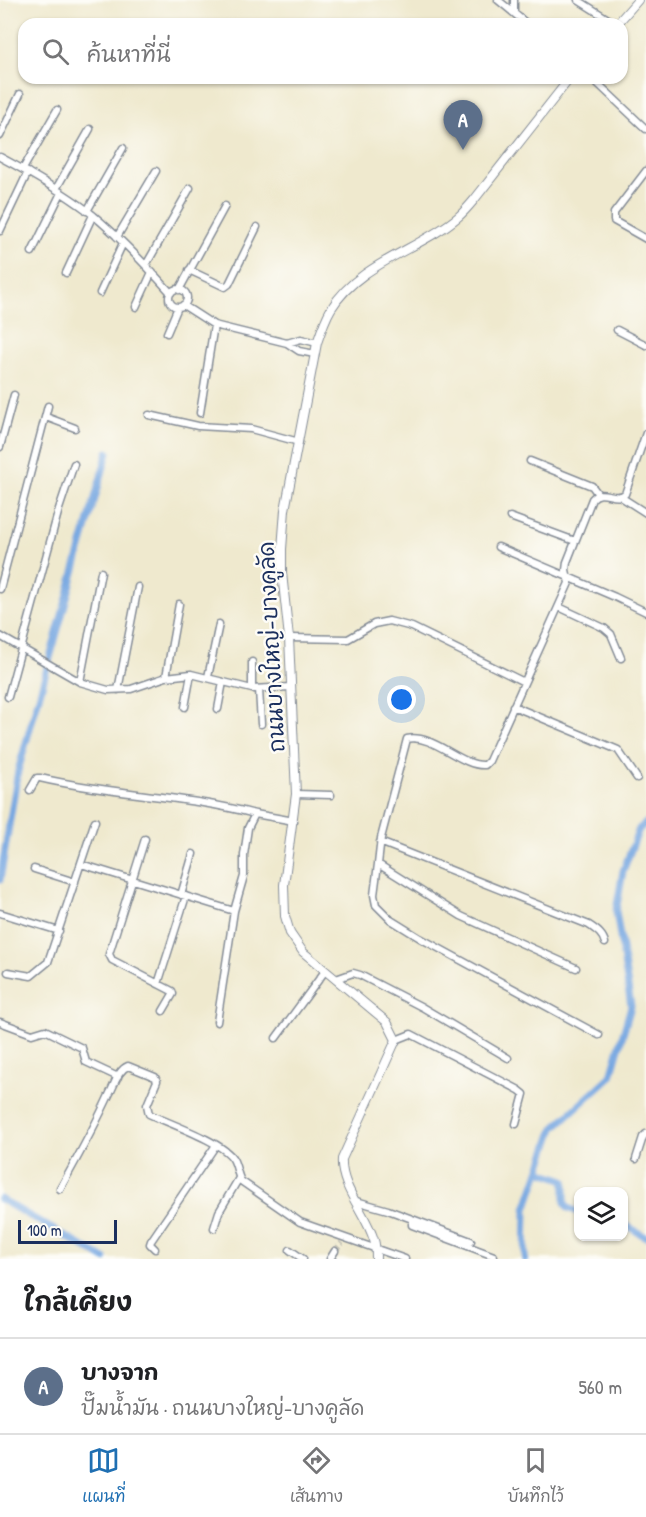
<!DOCTYPE html>
<html lang="th">
<meta charset="utf-8">
<style>
:root{--surface:#fff;--page:#f6f6f6;--text:#202124;--muted:#757577;--line:#e0e0e0;--accent:#1f6fb2}
body{margin:0;font-family:"Patrick Hand","Playpen Sans Thai",sans-serif;background:var(--page);color:var(--text)}
.controls{position:absolute;right:18px;bottom:18px;display:grid;overflow:hidden;border-radius:12px;box-shadow:0 2px 4px #0004}
.controls button{width:54px;height:54px;display:grid;place-items:center;padding:0;border:0;border-bottom:2px solid var(--line);background:var(--surface);color:var(--text);font:30px sans-serif}
.scale{position:absolute;left:18px;bottom:15px;width:99px;box-sizing:border-box;padding-left:6px;border:3px solid #1b2f5e;border-top:0;font-size:16px;line-height:21px;white-space:nowrap;color:#1b2f5e;-webkit-text-stroke:4px #fdfcf7;paint-order:stroke}
.you{position:absolute;left:402px;top:700px;width:21px;height:21px;margin:-15px;border:4px solid #fff;border-radius:50%;background:#1a73e8;box-shadow:0 0 0 9px #1a73e833}
.badge{display:grid;place-items:center;width:39px;height:39px;border-radius:50%;background:var(--accent);color:#fff;font-size:20px;font-weight:700}
.pin{position:absolute;translate:-50% -50px;filter:drop-shadow(0 2px 3px #0008)}
.pin::after{content:'';position:absolute;top:32px;width:21px;height:18px;background:inherit;clip-path:polygon(0 0,100% 0,50% 100%)}
.list{margin:0;padding:0;list-style:none}
h2{display:flex;justify-content:space-between;align-items:center;height:78px;margin:0;padding:0 24px;font-size:26px}
h2 small{font-size:20px;font-weight:400;color:var(--muted)}
.list li{display:grid;grid-template-columns:39px 1fr auto;gap:18px;align-items:center;box-sizing:border-box;height:96px;padding:0 24px;border-top:2px solid var(--line)}
.list b{display:block;font-size:22px;white-space:nowrap}
.list p{margin:0;font-size:20px;white-space:nowrap;color:var(--muted)}
.list em{font-size:20px;font-style:normal;color:var(--muted)}
.icon{flex:none;width:33px;height:33px;fill:none;stroke:currentColor;stroke-width:2;stroke-linecap:round;stroke-linejoin:round}
.map{position:relative;flex:none;width:646px;height:1259px;overflow:hidden}
.search{position:absolute;background:var(--surface);box-shadow:0 2px 4px #0004;left:18px;right:18px;top:18px;height:66px;display:flex;align-items:center;gap:15px;box-sizing:border-box;padding:0 21px;border-radius:18px;color:var(--muted);font-size:22px}
.sheet{height:174px;background:var(--surface)}
nav{display:flex;justify-content:space-around;align-items:center;box-sizing:border-box;height:84px;border-top:2px solid var(--line);background:var(--surface);font-size:16px;color:var(--muted)}
nav a{display:grid;justify-items:center;gap:3px}
nav .on{color:var(--accent)}
.map>svg:first-child{display:block}
.lines{fill:none;stroke-linecap:round;stroke-linejoin:round}
.canal{stroke:#77a7e1;stroke-width:7}
.minor-tunnel{stroke:#c5c4b8;stroke-width:6;stroke-dasharray:6 3;stroke-linecap:butt}
.minor-casing{stroke:#858c96;stroke-width:9}
.tertiary-casing{stroke:#858c96;stroke-width:10}
.minor{stroke:#fff;stroke-width:6}
.tertiary{stroke:#fff;stroke-width:8}
.labels{text-anchor:middle;stroke-width:5;stroke-linejoin:round;paint-order:stroke}
.street-label{font-size:22px;fill:#1b2f5e;stroke:#fdfcf7}
</style>
<div class="map">
<svg width="646" height="1259" viewBox="0 0 646 1259">
<rect width="100%" height="100%" fill="#fdfcf7"/>
<filter id="ink" filterUnits="userSpaceOnUse"><feTurbulence type="fractalNoise" baseFrequency=".0167" numOctaves="2"/><feDisplacementMap in="SourceGraphic" scale="12" xChannelSelector="R" yChannelSelector="G"/><feConvolveMatrix kernelMatrix="1 2 1 2 8 2 1 2 1" color-interpolation-filters="sRGB"/></filter>
<filter id="wash" filterUnits="userSpaceOnUse"><feTurbulence type="fractalNoise" baseFrequency=".008" numOctaves="4" result="noise"/><feDisplacementMap in="SourceGraphic" scale="24" xChannelSelector="R" yChannelSelector="G"/><feGaussianBlur stdDeviation="1.35" result="paint"/><feColorMatrix in="noise" values="0 0 0 0 0 0 0 0 0 0 0 0 0 0 0 0 0 1.4 0 .05"/><feComposite in="paint" operator="in"/></filter>
<g filter="url(#wash)">
<rect width="100%" height="100%" fill="#efe9ce"/>
<g class="lines">
<path class="canal" d="M 0,880 L 18,771 L 108,452
M 539,1171 L 565,1180 L 565,1202 L 568,1208 L 578,1212
M 0,1199 L 105,1259
M 624,1224 L 646,1237
M 525,1259 L 526,1209 L 554,1128 L 611,1076 L 631,1006 L 616,911 L 623,871 L 639,829 L 646,823"/>
</g>
</g>
<g filter="url(#ink)">
<g class="lines">
<path class="minor-tunnel" d="M 335,1251 L 342,1243"/>
<defs>
<path id="minor" d="M 498,0 L 527,24
M 578,0 L 616,24
M 514,12 L 514,0
M 592,78 L 646,129
M 0,136 L 20,94
M 0,157 C 30,173 60,190 88,211 C 118,235 145,264 171,293
M 23,169 L 57,110
M 646,171 L 614,213 L 614,221 L 646,239
M 56,189 L 90,129
M 87,211 L 123,148
M 0,231 L 28,172
M 117,237 L 156,171
M 32,252 L 61,193
M 146,265 L 190,188
M 189,270 L 225,287 L 229,284 L 257,227
M 66,273 L 93,215
M169 298a9 9 0 1 1 18 0a9 9 0 1 1-18 0Z
M 179,290 L 225,206
M 100,293 L 123,243
M 183,305 L 214,325 L 287,343 L 299,351 L 315,354
M 136,307 L 152,272
M 617,330 L 646,345
M 167,333 L 178,307
M 287,343 L 301,339 L 317,343
M 200,413 L 214,325
M 149,415 L 198,426 L 251,429 L 299,442
M 46,417 L 75,428
M 0,447 L 14,395
M 530,461 L 592,486 L 598,494
M 621,497 L 646,513
M 510,517 L 575,541
M 498,547 L 615,597 L 646,612
M 0,589 L 48,406
M 559,607 L 604,628 L 611,634 L 621,658
M 0,636 L 80,682 L 108,690 L 131,689 L 166,677 L 191,674 L 252,689 L 291,687
M 289,638 L 348,639 L 374,624 L 389,621 L 412,627 L 524,682
M 252,662 L 252,689
M 166,677 L 179,604
M 208,677 L 219,624
M 80,682 L 101,572
M 259,689 L 261,724
M 118,690 L 138,587
M 8,697 L 59,509 L 74,464
M 513,706 L 618,750 L 637,778
M 185,707 L 191,674
M 218,709 L 223,682
M 30,790 L 37,778 L 40,778 C 111,795 185,795 255,814
M 296,794 L 331,795
M 145,839 L 109,954 L 112,960 L 172,991 L 173,994 L 163,1011
M 380,842 L 589,925 C 596,930 603,934 605,943
M 81,864 L 234,911 L 244,876 L 244,855 L 248,828 L 255,814 L 294,821
M 378,864 L 374,895 L 376,905 L 391,920 L 420,938 L 599,1035
M 34,869 L 75,882
M 181,895 L 193,854
M 0,913 L 59,931
M 576,968 L 461,916 L 378,864 L 381,838 L 407,739 C 433,733 461,767 485,765 L 489,761 L 569,583 L 566,570 L 567,562 L 592,499 C 602,487 614,502 625,494 L 646,433
M 8,972 L 31,976 L 48,962 L 95,821
M 336,979 L 353,973 L 360,975 L 422,1007 L 508,1058
M 158,984 L 186,896
M 0,1022 L 32,1034 L 45,1030 L 82,1048 L 86,1062 L 118,1077
M 217,1022 L 234,911
M 276,1038 L 325,971
M 396,1040 L 411,1034 L 519,1090 L 524,1094 L 516,1124
M 636,1159 L 643,1137 L 646,1134
M 60,1189 C 78,1157 95,1126 110,1093 C 115,1084 118,1070 128,1066 L 155,1077 L 157,1081 L 147,1105 L 149,1114 C 168,1123 223,1142 233,1159 C 237,1166 237,1174 241,1181 L 300,1222 L 405,1259
M 356,1201 L 388,1210 L 471,1241
M 412,1219 L 412,1225 L 494,1256
M 214,1228 L 219,1212 L 239,1178
M 155,1249 L 150,1244 L 151,1241 L 216,1145
M 290,1250 L 303,1259
M 330,1259 L 335,1251"/>
<path id="tertiary" d="M 617,24 L 638,0
M 376,1259 C 376,1253 376,1246 374,1240 C 366,1213 340,1187 342,1159 L 396,1040 L 387,1022 L 303,952 L 290,933 L 285,916 L 284,885 L 296,794 L 289,638 L 282,573 L 282,549 L 285,510 L 317,343 C 321,331 325,319 331,309 C 359,263 419,250 458,217 C 464,212 469,206 474,200 L 570,78"/>
</defs>
<use href="#minor" class="minor-casing"/>
<use href="#tertiary" class="tertiary-casing"/>
<use href="#minor" class="minor"/>
<use href="#tertiary" class="tertiary"/>
</g>
</g>
<g class="labels">
<g class="street-label">
<text transform="translate(271 647) rotate(-93)" y="8">ถนนบางใหญ่-บางคูลัด</text>
</g>
</g>
</svg>
<div class="controls">
<button><svg class="icon" aria-label="layers" viewBox="0 0 24 24"><path d="M12 4l9 5-9 5-9-5zM3 14l9 5 9-5"/></svg></button>
</div>
<div class="scale">100 m</div>
<div class="you"></div>
<div class="pin badge" style="left:463px;top:150px;background:#5c6f8a">A</div>
<div class="search"><svg class="icon" aria-label="search" viewBox="0 0 24 24"><circle cx="10" cy="10" r="6"/><path d="M15 15l6 6"/></svg>ค้นหาที่นี่</div>
</div>
<section class="sheet">
<h2>ใกล้เคียง<small></small></h2>
<ul class="list">
<li><span class="badge" style="background:#5c6f8a">A</span><div><b>บางจาก</b><p>ปั๊มน้ำมัน · ถนนบางใหญ่-บางคูลัด</p></div><em>560 m</em></li>
</ul>
</section>
<nav>
<a class="on"><svg class="icon" aria-label="map" viewBox="0 0 24 24"><path d="M3 6l6-2 6 2 6-2v14l-6 2-6-2-6 2zM9 4v14M15 6v14"/></svg>แผนที่</a>
<a><svg class="icon" aria-label="directions" viewBox="0 0 24 24"><path d="M12 3l9 9-9 9-9-9zM9 14v-3h6M13 9l2 2-2 2"/></svg>เส้นทาง</a>
<a><svg class="icon" aria-label="saved" viewBox="0 0 24 24"><path d="M7 4h10v16l-5-4-5 4z"/></svg>บันทึกไว้</a>
</nav>
